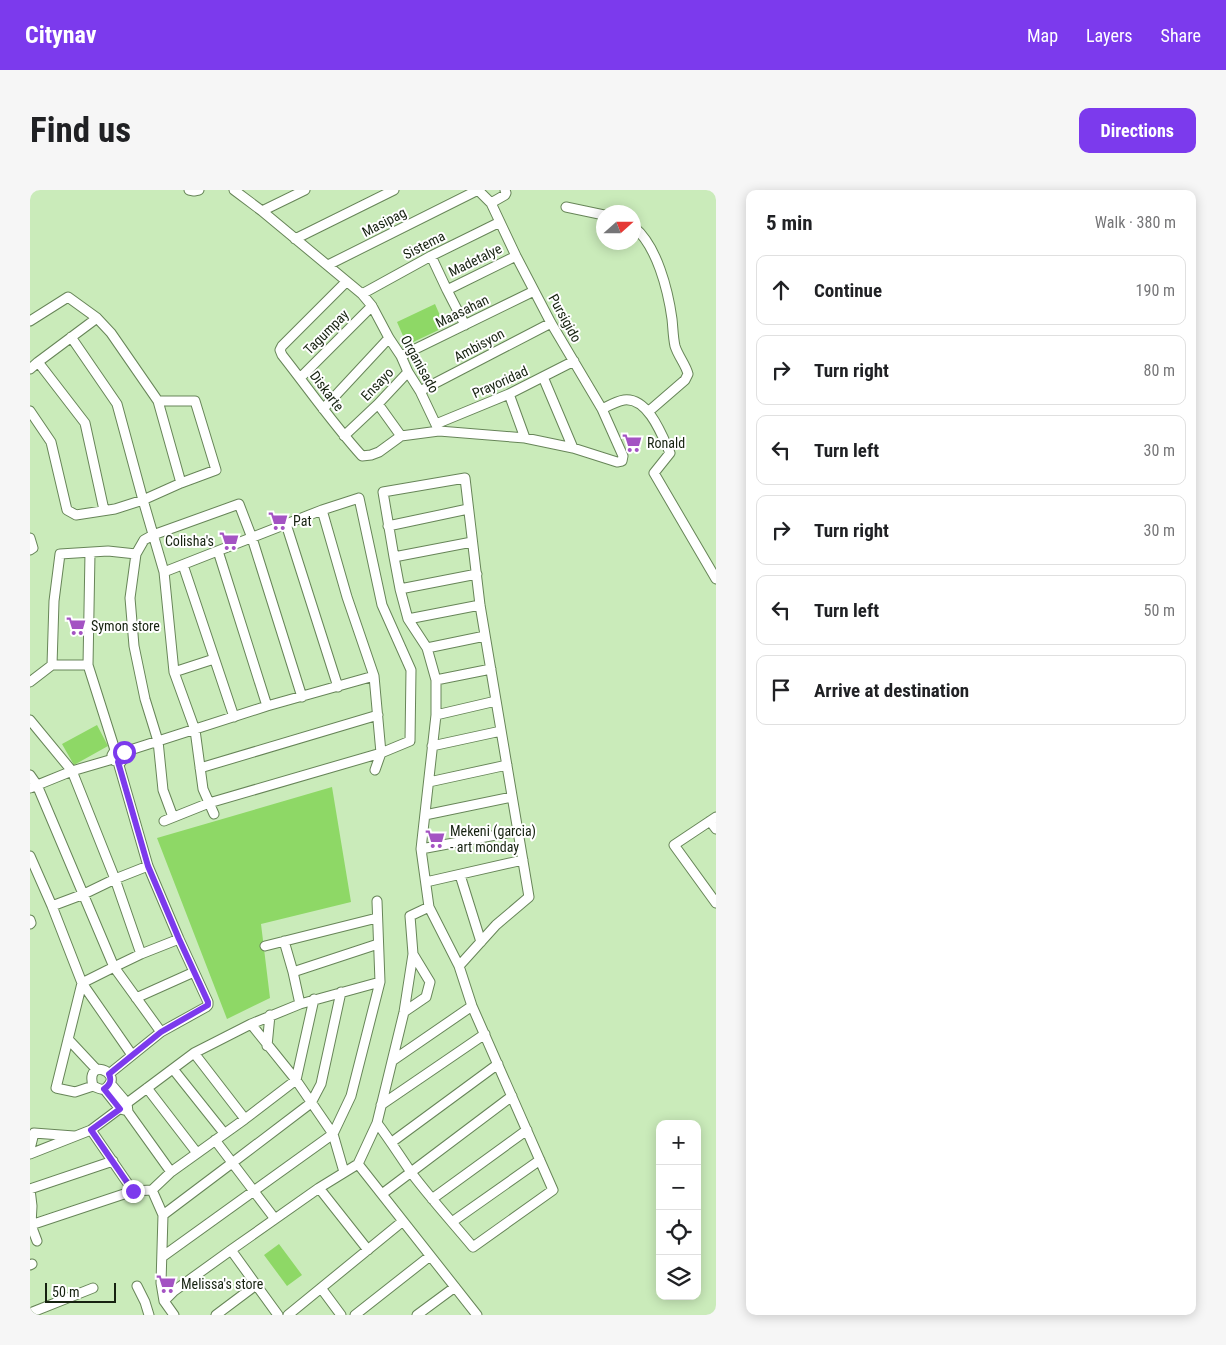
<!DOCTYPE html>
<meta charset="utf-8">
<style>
:root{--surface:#fff;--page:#f6f6f6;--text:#202124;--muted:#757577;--line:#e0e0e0;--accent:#7c3aed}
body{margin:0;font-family:"Roboto Condensed",sans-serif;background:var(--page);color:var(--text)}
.controls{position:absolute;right:15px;bottom:15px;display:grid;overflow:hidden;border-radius:10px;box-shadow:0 2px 12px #0003}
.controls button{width:45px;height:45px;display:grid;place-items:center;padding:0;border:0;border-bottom:1px solid var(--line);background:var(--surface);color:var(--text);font:25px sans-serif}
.compass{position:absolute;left:566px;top:15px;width:45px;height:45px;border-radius:50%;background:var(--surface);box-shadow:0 2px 12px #0003;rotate:69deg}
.scale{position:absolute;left:15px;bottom:12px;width:71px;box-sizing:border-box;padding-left:5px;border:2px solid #162210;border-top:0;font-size:14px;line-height:18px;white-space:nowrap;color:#162210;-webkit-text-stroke:4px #fff;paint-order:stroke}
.stop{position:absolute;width:15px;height:15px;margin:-11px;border:4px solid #7c3aed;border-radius:50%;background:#fff}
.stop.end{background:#7c3aed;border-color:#fff;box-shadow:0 1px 5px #0008}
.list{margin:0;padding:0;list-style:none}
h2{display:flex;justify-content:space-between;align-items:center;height:65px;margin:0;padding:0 20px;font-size:21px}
h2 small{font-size:16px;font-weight:400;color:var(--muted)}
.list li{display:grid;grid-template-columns:32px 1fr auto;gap:15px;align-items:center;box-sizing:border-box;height:70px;margin:0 10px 10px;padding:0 10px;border:1px solid var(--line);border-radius:10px}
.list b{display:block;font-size:19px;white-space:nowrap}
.list em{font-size:16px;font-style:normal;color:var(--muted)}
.icon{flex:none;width:28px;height:28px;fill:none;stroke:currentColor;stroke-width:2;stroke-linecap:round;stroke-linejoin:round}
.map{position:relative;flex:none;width:686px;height:1125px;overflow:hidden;border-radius:10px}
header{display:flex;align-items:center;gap:30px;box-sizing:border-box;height:70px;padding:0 25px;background:var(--accent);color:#fff}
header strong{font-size:24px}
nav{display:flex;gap:28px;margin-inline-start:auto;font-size:18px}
.intro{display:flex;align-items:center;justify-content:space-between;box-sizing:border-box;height:120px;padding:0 30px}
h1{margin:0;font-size:35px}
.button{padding:12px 22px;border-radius:10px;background:var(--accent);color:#fff;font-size:18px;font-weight:700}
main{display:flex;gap:30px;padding:0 30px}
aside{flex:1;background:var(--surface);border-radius:10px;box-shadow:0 2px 12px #0003}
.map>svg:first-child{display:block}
.green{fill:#8ed866}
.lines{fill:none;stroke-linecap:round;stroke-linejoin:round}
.street-casing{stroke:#678558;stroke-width:11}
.street{stroke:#fff;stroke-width:9}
.route{stroke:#7c3aed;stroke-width:6}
.labels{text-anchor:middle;stroke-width:4;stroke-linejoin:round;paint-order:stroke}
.street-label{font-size:14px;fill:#162210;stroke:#fff}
.poi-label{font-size:14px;fill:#162210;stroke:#fff;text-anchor:start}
</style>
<header>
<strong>Citynav</strong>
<nav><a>Map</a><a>Layers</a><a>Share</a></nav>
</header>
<div class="intro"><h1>Find us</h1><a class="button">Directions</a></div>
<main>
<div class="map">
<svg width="686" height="1125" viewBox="0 0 686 1125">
<rect width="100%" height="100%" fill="#caebba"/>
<path class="green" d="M 405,114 L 415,137 L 377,155 L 367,132 Z
M 67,535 L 78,556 L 44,575 L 32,554 Z
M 302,597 L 321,712 L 231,734 L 240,808 L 197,829 L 127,648 Z
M 249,1054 L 272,1085 L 257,1096 L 234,1065 Z"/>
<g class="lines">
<defs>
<path id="street" d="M 159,0 L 164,1 L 169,0
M 204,0 L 232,21 L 332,104 L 342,116 L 359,148 L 371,166 L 378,182 L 390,201 L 409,241
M 461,13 L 475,5 L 476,3 L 475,0
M 536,17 L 574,25
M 232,21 L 275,0
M 604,37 C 627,56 638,100 642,129 C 643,138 643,147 645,156 C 648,166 656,175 658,184 L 655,190 L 618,222
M 265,49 L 364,0
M 401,66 L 417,100 L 435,135
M 298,75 L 448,0
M 316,92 L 252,156 L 250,160 L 252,165 C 278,198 303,234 332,266 L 341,265 L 349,262 L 371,246 L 409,241 L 495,248 L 543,258 L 587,272 L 592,271 L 593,266 L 572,219 L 521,133 L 486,66 L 461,13 L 448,0
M 417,100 L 486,66
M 332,104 L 401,66 L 470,32
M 0,131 L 38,107 L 67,128 L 81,143 L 128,211 L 151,293
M 41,147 L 87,214 L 113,310 L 134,382 L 144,482 L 165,540 L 173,599 L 184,624
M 371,166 L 504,101
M 8,172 L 55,233 L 74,320
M 0,179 L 8,172 L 67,128
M 513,187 L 543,258
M 270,188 L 342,116
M 390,201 L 521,133
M 479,204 L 495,248
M 348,214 L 371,246
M 293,219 L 359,148
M 572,219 C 578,216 587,211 594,210 C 618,207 632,245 640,263 L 624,283 L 686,389
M 0,221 L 21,252 L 37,320 L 46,325 L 85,319 L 113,310 L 151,293 L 186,280 L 165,211 L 128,211
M 406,234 L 479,204 L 544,171
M 314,246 L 348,214 L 378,182
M 292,320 L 317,407 L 344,486 L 351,563 L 345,580
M 256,334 L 308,497
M 358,336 L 438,319
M 0,348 L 3,358 L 0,360
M 188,361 L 237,516
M 60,363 L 58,475 L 85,560 L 82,565 L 85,571 L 91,572 L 95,567 L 94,562 L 90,559 L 85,560
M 364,367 L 442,352
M 153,375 L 204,527
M 370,399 L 447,384
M 378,429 L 450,415
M 397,458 L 455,446
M 22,475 L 24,411 L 30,364 L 78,361 L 106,364
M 144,482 L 184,469
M 406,490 L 461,479
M 0,492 L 22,475 L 58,475
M 406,525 L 466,511
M 0,530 L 42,581 L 85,689 L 111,764
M 402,556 L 471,541
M 94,562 L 237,516 L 344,486
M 88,572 L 118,676 L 149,749 L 178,812 L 178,815 L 176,817 L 131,842
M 170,578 L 348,525
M 0,585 L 7,595 L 84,777 L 52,793 L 26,898 L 45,902 L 63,896 C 68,898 73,902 78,896 C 92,882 55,867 63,896
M 399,592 L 477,575
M 0,598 L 42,581 L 83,569
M 395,625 L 482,607
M 143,627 L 133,600 L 128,551 L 115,509 L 104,456 L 100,408 L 106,364 L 114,350 L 123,345 L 209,314 L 222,348 L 272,507
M 686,627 L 644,655 L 686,713
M 134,631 L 179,613 L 351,563 L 380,551 L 381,480 L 352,415 L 329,308 L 292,320 L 134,382
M 680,631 L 686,639
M 391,659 L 488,641
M 0,666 L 22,716 L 52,793 L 102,865
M 430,685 L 451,752
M 396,692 L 493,670
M 22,716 L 54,704 L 85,689 L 118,676
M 0,730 L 1,733 L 0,734
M 254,751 L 263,782 L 270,814
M 235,756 L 347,728
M 263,782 L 348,754
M 106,808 L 164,782
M 374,822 L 396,807 L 400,792 L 383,764
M 221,834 L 266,890 L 303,944 L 314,982
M 38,849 L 67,880
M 237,856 L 240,825
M 164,863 L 215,929
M 362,871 L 442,816
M 143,879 L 194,943
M 79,884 L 131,842 L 84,777 L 111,764 L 149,749
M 80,893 L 97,913 L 98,922 L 141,982
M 117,898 L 167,963
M 74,899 L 90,919 L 94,920
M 351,915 L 455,844
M 347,933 C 360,950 371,968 383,985 C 402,1010 423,1033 443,1057 L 523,1000 L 442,816 L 429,776 L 399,717 L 391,659 L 406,525 L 406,490 L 397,458 L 378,429 L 370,399 L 364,367 L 353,302 L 435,288 L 450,415 L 499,707 L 466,735 L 429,776
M 61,940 L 103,1001
M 185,950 L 245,1029
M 362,952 L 468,874
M 0,959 L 4,943 L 44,946
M 0,964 L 61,940 L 164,863 L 221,834 L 270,814 L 350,792
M 328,974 L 447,1125
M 289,998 L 338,1060
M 0,999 L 83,971
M 0,999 L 2,1016 L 1,1035 L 7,1051
M 122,1000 L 133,1025 L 131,1093 L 134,1111 L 144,1125
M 352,1004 L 482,906
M 402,1009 L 497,940
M 133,1025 L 202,973 L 281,913 L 291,894 L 311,802
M 422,1032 L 510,970
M 1,1035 L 103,1001 L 122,1000 L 141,982 L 215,929 L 266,890 L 284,809
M 201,1060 L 248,1125
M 132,1067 L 303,944 L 321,906 L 350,792 L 347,711
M 0,1075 L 2,1074
M 107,1096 L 115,1112 L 119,1125
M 291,1098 L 311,1125
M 134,1111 L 144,1101 L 201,1060 L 289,998 L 328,974 L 347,933 L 374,822 L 383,764 L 380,726 L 399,717
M 0,1123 L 63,1098
M 186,1125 L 226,1095
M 258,1125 L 373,1031
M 325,1125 L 400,1066
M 387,1125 L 425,1097"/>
</defs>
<use href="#street" class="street-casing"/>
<use href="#street" class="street"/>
</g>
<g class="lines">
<path class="route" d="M 94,562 L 95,568 L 91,572 L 88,572 L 118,676 L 149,749 L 178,812 L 178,815 L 131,842 L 79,884 C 82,891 80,895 74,899 L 90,919 L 61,940 L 103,1001"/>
</g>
<defs>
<symbol id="supermarket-bare" viewBox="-9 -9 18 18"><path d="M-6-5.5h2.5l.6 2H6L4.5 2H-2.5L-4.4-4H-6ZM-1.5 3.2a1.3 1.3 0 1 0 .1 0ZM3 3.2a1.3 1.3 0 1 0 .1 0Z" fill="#a453c3" stroke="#fff" stroke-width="2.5" paint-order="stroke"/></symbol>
</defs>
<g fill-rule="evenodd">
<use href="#supermarket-bare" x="588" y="239" width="28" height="28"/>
<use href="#supermarket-bare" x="234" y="317" width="28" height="28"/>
<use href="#supermarket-bare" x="185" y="337" width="28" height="28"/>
<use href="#supermarket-bare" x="32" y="422" width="28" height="28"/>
<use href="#supermarket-bare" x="391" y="635" width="28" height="28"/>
<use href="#supermarket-bare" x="122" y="1080" width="28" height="28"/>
</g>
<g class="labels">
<g class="street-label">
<text transform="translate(354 32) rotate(-27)" y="5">Masipag</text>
<text transform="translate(394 55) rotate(-27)" y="5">Sistema</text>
<text transform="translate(445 70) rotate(-26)" y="5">Madetalye</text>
<text transform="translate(432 121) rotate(-26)" y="5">Maasahan</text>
<text transform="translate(535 128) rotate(61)" y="5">Pursigido</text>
<text transform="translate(296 142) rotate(-45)" y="5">Tagumpay</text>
<text transform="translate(449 155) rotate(-28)" y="5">Ambisyon</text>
<text transform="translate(390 174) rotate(61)" y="5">Organisado</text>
<text transform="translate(470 192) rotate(-24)" y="5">Prayoridad</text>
<text transform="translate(347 194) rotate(-46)" y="5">Ensayo</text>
<text transform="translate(297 201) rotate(53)" y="5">Diskarte</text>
</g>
<g class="poi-label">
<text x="617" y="258">Ronald</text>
<text x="263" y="336">Pat</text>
<text x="184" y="356" text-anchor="end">Colisha's</text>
<text x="61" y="441">Symon store</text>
<text x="420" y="646">Mekeni (garcia)<tspan x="420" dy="16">- art monday</tspan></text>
<text x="151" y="1099">Melissa's store</text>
</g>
</g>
</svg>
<div class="controls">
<button>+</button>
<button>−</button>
<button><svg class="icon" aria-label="locate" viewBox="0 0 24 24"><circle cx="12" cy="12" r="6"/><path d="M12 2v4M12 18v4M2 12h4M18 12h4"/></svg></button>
<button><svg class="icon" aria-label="layers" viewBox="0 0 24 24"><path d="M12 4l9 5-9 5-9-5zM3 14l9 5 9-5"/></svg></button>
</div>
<svg class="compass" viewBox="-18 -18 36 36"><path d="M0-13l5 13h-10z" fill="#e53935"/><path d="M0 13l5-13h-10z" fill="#757577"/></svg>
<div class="scale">50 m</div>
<div class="stop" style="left:94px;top:562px"></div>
<div class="stop end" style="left:103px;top:1001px"></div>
</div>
<aside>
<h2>5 min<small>Walk · 380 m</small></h2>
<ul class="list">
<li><svg class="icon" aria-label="ahead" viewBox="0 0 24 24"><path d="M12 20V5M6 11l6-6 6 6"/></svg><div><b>Continue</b></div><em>190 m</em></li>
<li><svg class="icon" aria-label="right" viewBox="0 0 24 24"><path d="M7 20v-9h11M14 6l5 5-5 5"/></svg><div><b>Turn right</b></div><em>80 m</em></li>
<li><svg class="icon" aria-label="left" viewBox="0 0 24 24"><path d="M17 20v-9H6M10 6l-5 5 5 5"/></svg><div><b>Turn left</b></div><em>30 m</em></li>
<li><svg class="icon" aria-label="right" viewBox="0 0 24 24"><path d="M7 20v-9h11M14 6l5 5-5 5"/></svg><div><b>Turn right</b></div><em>30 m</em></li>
<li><svg class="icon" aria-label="left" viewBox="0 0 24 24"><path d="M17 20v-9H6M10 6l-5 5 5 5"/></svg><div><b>Turn left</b></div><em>50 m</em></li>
<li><svg class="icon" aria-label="arrive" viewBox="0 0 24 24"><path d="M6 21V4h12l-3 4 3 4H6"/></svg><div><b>Arrive at destination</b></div></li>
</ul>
</aside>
</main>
